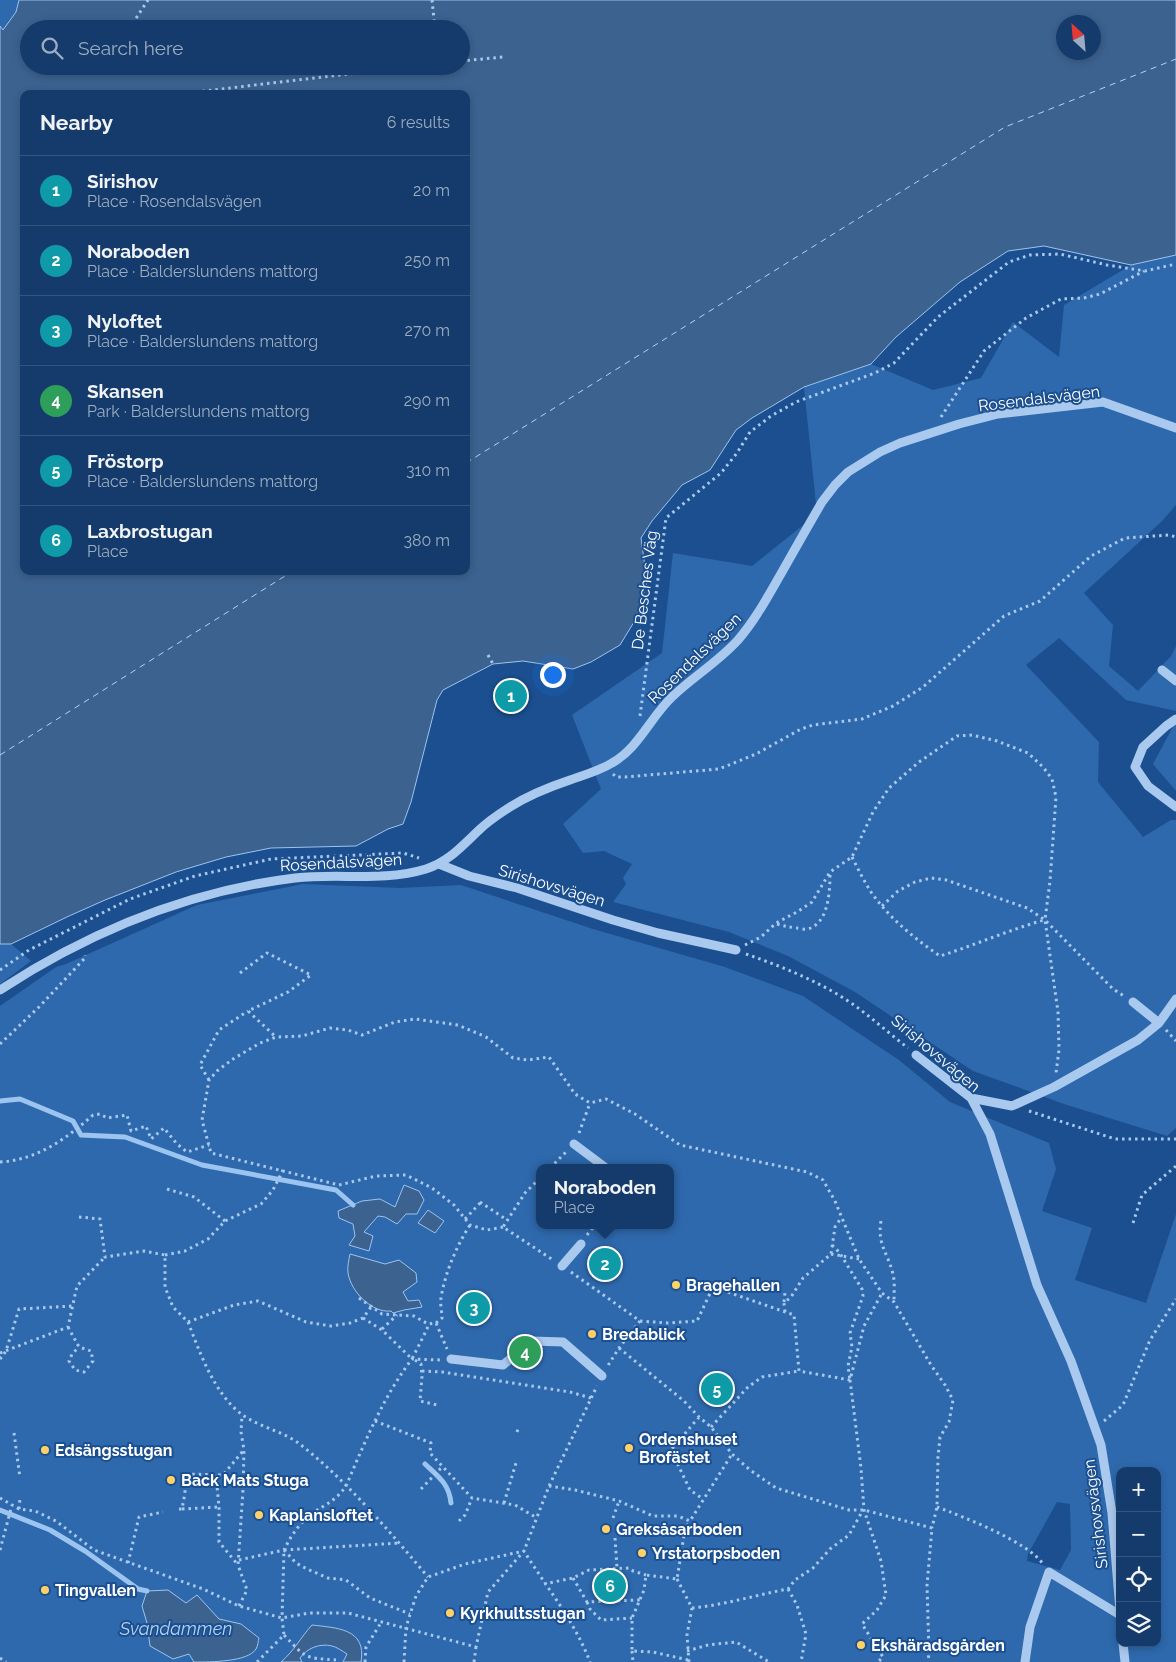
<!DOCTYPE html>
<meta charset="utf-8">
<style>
:root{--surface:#143b6b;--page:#214673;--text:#f1f3f6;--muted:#9dadc1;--line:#33557e;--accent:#8bbbb9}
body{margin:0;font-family:Raleway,sans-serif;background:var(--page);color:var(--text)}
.controls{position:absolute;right:15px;bottom:15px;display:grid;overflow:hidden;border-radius:10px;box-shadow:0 2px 8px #0003}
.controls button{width:45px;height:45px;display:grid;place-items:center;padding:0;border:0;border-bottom:1px solid var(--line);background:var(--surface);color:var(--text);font:25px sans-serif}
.compass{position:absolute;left:1056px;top:15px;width:45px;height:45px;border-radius:50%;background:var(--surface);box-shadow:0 2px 8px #0003;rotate:334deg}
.you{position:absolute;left:552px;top:674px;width:18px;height:18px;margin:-12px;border:4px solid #fff;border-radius:50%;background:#1a73e8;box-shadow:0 0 0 8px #1a73e833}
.badge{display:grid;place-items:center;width:32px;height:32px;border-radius:50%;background:var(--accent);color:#fff;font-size:16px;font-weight:700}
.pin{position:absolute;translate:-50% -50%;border:2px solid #fff;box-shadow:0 1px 5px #0006}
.popup{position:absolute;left:536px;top:1164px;width:138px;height:65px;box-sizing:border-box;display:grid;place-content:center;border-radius:10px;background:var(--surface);filter:drop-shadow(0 1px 4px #0005);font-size:16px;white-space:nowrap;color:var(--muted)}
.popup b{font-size:19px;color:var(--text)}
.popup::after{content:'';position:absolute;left:50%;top:100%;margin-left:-10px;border:10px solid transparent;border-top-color:var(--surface)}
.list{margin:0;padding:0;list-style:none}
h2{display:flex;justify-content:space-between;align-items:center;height:65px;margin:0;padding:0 20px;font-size:21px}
h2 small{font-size:16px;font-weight:400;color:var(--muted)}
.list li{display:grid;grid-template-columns:32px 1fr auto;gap:15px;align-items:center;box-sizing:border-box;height:70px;padding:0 20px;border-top:1px solid var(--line)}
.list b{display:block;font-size:19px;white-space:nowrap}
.list p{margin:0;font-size:16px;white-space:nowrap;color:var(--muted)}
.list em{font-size:16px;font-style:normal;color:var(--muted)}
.icon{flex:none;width:28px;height:28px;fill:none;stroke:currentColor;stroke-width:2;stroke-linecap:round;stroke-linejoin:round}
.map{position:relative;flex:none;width:1176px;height:1662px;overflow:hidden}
.search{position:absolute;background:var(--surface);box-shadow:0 2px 8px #0003;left:20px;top:20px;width:450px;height:55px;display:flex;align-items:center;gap:12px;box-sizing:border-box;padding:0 18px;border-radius:28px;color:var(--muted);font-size:19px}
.panel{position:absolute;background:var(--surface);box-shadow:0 2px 8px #0003;left:20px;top:90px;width:450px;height:485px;border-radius:10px}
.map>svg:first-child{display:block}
.green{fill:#2e69ad;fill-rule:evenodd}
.water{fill:#3c6290;stroke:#9cc4f0;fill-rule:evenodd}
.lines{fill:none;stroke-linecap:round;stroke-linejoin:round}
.stream{stroke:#9cc4f0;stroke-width:5}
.ferry{stroke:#b5d3f5;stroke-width:1;stroke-dasharray:6 5;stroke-linecap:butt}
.path{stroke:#a9c9ee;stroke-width:3;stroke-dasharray:2.5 4;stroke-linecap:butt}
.minor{stroke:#a9c9ee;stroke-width:9}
.path-bridge{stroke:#a9c9ee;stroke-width:3;stroke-dasharray:2.5 4;stroke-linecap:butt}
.poi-dot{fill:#ffd166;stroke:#1b4f8f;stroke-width:2}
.labels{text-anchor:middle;stroke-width:4;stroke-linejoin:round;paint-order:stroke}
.street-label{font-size:16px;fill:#fff;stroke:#1b4f8f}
.poi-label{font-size:16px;font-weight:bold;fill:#fff;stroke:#1b4f8f;text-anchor:start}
.water-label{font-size:18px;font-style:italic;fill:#b5d3f5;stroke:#1b4f8f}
</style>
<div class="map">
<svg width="1176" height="1662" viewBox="0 0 1176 1662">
<rect width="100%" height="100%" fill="#1b4f8f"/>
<path class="green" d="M 0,0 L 19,0 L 16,12 L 3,30 L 0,26 Z
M 1176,255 L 1176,505 L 1162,521 L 1084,593 L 1113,625 L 1109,666 L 1138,691 L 1171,656 L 1176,646 L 1176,711 L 1126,700 L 1059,638 L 1026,665 L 1099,742 L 1098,782 L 1143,837 L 1171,820 L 1176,820 L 1176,1128 L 1167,1136 L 1064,1104 L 973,1071 L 855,992 L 788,956 L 729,932 L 613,902 L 626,884 L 623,878 L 632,864 L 604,851 L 583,853 L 563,824 L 601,789 L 572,715 L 662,653 L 673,553 L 752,566 L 817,514 L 804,387 L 871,364 L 933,390 L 981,378 L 1013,322 L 1059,357 L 1064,305 L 1131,265 Z
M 1176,721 L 1176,791 L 1153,764 Z
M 303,884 L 400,888 L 461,885 L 593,929 L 725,967 L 803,996 L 899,1060 L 950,1102 L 1049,1143 L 1056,1169 L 1042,1211 L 1092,1228 L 1075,1280 L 1146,1303 L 1176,1214 L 1176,1662 L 0,1662 L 0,1006 L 56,967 L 66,964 L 197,905 ZM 540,1168 L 670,1168 L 670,1225 L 540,1225 ZM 1120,1471 L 1157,1471 L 1157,1643 L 1120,1643 ZM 1057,1502 L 1070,1504 L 1071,1550 L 1060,1570 L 1027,1561 L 1028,1554 Z
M 0,944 L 11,944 L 31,961 L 0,984 Z"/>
<path class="water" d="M 19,0 L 1176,0 L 1176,255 L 1131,265 L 1044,246 L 1008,251 L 960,282 L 896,337 L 871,364 L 804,387 L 752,418 L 736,430 L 710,470 L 682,485 L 652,521 L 641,538 L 647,582 L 637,617 L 620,645 L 591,662 L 573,669 L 523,661 L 493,664 L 443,690 L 437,700 L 411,802 L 403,824 L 388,829 L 356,846 L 271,848 L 226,857 L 176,872 L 105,900 L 69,916 L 11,944 L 0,944 L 0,26 L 3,30 L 16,12 ZM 1064,22 L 1094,22 L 1094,52 L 1064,52 ZM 29,29 L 461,29 L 461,66 L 29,66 ZM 24,94 L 466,94 L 466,571 L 24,571 Z
M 404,1185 L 419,1191 L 424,1200 L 417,1214 L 406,1214 L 397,1224 L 385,1217 L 378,1216 L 364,1232 L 373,1236 L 369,1251 L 349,1245 L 355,1236 L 353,1224 L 339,1218 L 338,1211 L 362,1201 L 380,1199 L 395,1207 Z
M 428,1210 L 444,1221 L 435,1233 L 418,1223 Z
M 350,1254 L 385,1264 L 399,1260 L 416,1273 L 417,1282 L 403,1292 L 408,1301 L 419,1300 L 422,1307 L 404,1310 L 393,1313 L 391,1311 C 372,1313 351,1292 348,1273 C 347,1267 349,1260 350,1254 Z
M 168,1590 L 186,1603 L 197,1595 L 219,1619 L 241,1624 L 259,1638 C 258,1641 258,1646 256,1649 C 248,1662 211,1662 194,1662 L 189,1654 L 173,1659 L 150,1646 L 147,1623 L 142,1606 L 147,1591 Z
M 312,1625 C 336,1628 367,1628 361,1662 L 343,1662 L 347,1654 C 342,1651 337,1647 332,1646 C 320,1643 307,1648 300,1658 L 302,1662 L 281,1662 C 295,1650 300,1638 312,1625 Z"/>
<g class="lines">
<path class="stream" d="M 0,1101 L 20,1099 L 73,1121 L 81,1135 L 125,1137 L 202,1165 L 336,1190 L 353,1205
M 425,1464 C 439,1477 449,1484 451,1503
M 0,1510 L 50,1530 L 85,1551 L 138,1589 L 147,1591"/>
<path class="ferry" d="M 466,463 L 1005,127 L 1176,59
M 0,755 L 293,571"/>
<path class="path" d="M 432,0 L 435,29
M 129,29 L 148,0
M 461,61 L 503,57
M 196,92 L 416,66
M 941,417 L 984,351 L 1026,318 L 1061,299 L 1084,298 L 1100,294 L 1144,271
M 488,655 L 493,664
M 640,716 L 666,518 L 721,473 L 737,453 L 750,432 L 771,416 L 796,402 L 875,373 L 894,363 L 938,317 L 1009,262 L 1030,255 L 1060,254 L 1107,265 L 1145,271 L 1176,264
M 613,774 L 616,777 L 625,777 L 719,769 L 756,754 L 801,729 L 813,725 L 862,719 L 893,706 L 923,687 L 1004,616 L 1040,601 L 1091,556 L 1125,538 L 1169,535 L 1176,537
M 852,857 C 858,869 864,881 871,892 C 889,918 914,938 940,956 C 975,945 1009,930 1044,920
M 882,906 L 898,891 L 915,882 L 931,878 L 946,880 L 1027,908 L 1045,920 L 1113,989 L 1124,996
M 777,924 C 784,926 789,927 796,928 C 799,928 805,930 808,929 C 829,923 830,890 830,873
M 745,945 L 761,937 L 776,923 L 797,912 L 812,902 L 830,872 L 852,857 L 873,812 L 889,788 L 919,762 L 957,736 L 972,735 L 997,741 L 1028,753 L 1043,767 L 1052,779 L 1056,797 L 1050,881 L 1045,920 L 1058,1012 L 1059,1050 L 1056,1073
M 746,954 C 783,967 821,982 854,1005 C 872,1018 890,1034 908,1048
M 0,970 L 29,950 L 130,899 L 195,876 L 271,859 L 403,853 L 419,858
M 240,973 L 267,953 L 311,975 L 288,992 L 248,1011 L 276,1037
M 1166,1030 L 1176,1041
M 0,1044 L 40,1006 L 85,958 L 85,955
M 209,1080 L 200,1065 L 219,1030 L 248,1011
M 1029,1111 L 1115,1139 L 1176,1139
M 579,1133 L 590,1103
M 0,1162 C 37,1160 66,1139 93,1115 L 100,1114 L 107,1118 L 127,1115 L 131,1131 L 146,1126 L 151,1139 L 164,1128 L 177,1144 L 187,1152 L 209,1145
M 550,1168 L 567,1151
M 540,1178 L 525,1193 L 503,1227 L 553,1260
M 167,1189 L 194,1197 L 225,1221
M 480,1202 L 507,1220
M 79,1217 L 100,1219 L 105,1257 L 144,1251 L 165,1255 L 165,1287 L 173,1307 L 188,1322 L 234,1305 L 258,1301 L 306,1322 L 331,1326 L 350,1323 L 363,1318 L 371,1307
M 465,1219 L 482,1201
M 881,1221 C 877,1245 888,1253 893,1274 C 895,1282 894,1292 894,1301
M 1133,1223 L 1142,1195 L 1176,1166
M 503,1227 L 487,1230 L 470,1225 L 454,1205 L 432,1188 L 406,1175 L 376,1176 L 339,1185 L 211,1153 L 202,1120 L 209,1080 L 217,1071 L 233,1059 L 260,1043 L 276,1037 L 302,1036 L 330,1028 L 348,1030 L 362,1035 L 395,1022 L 415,1019 L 458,1025 L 486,1037 L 513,1058 L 528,1060 L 549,1057 L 575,1094 L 590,1103 L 606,1099 L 635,1114 L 680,1145 L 807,1172 L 823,1180 L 835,1201 L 859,1259 L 882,1293 L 894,1302 L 931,1365 L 945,1385 L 953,1400 L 949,1422 L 940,1437 L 938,1457 L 937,1507 L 932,1528
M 587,1235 L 595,1225
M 831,1254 L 859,1259
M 165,1255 L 185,1251 L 208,1239 L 225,1221 L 261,1204 L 273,1190 L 283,1170
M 571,1272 L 640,1321 L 619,1348 L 607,1367
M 359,1298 L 382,1314 L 414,1316 L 428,1324 L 436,1323 L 447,1349
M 784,1302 L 785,1292
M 785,1312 L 784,1303 L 791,1297 L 803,1278 L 831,1254 L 835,1227 L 841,1218
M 363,1318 L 382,1330 L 412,1359 L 427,1329 L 428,1324
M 640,1321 L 668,1323 L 697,1321 L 713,1287 L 794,1315 L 799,1371 L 850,1380 L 864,1326 L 882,1293
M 188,1322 C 200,1353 215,1396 244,1416 C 262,1428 285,1432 301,1445 C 349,1483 389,1531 428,1577
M 436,1323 L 442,1318 C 442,1312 440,1305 441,1298 C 445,1273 456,1247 470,1225
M 68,1327 L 79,1347 L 91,1351 L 93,1361 L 84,1372 L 75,1370 L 69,1361 L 72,1354 L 79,1347
M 382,1329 L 397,1315
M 619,1348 L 684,1401 L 699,1417 L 711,1427 L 732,1454 L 750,1470 L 776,1488 L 849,1510 L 864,1510 L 932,1528 L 927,1585 L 929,1652 L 928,1662
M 0,1353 L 68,1327 L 77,1286 L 105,1257
M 0,1359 L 6,1351 L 19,1309 L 73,1306
M 415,1360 L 421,1364 L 422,1376 L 420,1401 L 437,1405 L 436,1407
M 422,1371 L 442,1372 L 570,1392 L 591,1398
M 850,1380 L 861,1468 L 864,1510 L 881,1561 L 886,1595 L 877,1610 L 862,1624 L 883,1657 L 878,1662
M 699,1417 L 671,1450 L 690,1490 L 703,1499
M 375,1421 L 431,1443 L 430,1453 L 472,1498 L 515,1505 L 537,1518
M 1104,1421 L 1123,1405 L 1150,1340 L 1176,1299
M 711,1427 L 748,1387 L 762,1377 L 799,1371
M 517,1432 L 518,1429
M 14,1433 L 20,1478
M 216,1475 L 219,1507 L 219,1542 L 238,1565
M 549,1486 L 575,1490 L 619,1501 L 653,1516 L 678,1516 L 690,1521 L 732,1454
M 421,1489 L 443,1466
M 0,1498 L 19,1509 L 35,1511 L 56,1521 L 94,1550 L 203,1589 L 239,1606 L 282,1618 L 309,1613 L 348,1613 L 476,1647 L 488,1592 L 524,1551 L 549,1486 L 597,1386
M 504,1503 L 516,1463
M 937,1507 C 964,1517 1028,1542 1043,1564
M 19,1509 L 20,1498
M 179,1509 L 182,1509 L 185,1493 L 185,1474 L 223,1475 L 243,1451
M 182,1509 L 219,1507
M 613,1518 L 619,1501
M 459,1521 L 465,1515 L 472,1498
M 615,1538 L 617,1568
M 0,1550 L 12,1505
M 284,1550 L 296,1563 L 307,1569 L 328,1578 L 346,1580 L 370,1598 L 410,1614
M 239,1560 L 284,1550 C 291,1536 298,1525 310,1515 C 325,1504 335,1502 346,1486 C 365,1442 383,1397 412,1359 L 441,1360
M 128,1563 L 139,1517 L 163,1512
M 573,1578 L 587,1602 L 640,1600
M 677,1579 L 692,1608 L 687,1635 L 689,1662
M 544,1584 L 573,1578 L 589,1570 L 629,1568 L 633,1571 L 646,1575
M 788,1589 L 797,1605 L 806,1634 L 801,1662
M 587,1602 L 590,1609 L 601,1620 L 632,1618
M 239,1606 L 247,1590 L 238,1565 L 243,1490 L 244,1450 L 241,1432 L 242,1415
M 692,1608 C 724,1605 756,1595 788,1589 L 795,1580 L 813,1568 L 830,1549 L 849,1535 L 863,1510
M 284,1635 C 306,1658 304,1658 336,1660
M 632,1651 L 633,1662
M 687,1651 L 708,1645 L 736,1642 L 769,1662
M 0,1658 L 6,1662
M 688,1660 L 653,1652 L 632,1651 L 632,1618 L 644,1590 L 646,1575 L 677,1579 L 685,1529 L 690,1521
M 257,1662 L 284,1635 L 282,1618 L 284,1550 L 400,1543
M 365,1662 L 366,1647 L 382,1621
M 404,1662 L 406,1627 L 416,1596 L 428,1577 L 465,1564 L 524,1551 C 547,1588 575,1622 590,1662
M 474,1662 L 476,1647"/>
<path class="minor" d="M 1162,670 L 1176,681
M 1176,719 L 1166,726 L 1143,747 L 1135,767 L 1148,786 L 1176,807
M 439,864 L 469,876 L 517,888 L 613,920 L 658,933 L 736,950
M 0,990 C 89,932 189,891 295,878 C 339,873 383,882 426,869 C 448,862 461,847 478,831 C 487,822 499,814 510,807 C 529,795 549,787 570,780 C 584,775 599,771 612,763 C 639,748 651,716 673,696 C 694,676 718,662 738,640 C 756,619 768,596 782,572 C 795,549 808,526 822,502 L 835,485 L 848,472 L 880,452 L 900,443 L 959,424 L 998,414 L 1103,402 L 1176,428
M 1133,1002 L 1159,1023
M 916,1055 L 971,1098 L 990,1134 L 1037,1285 L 1071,1361 L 1101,1445 L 1112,1513 L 1120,1611
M 971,1098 L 1012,1106 L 1054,1087 L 1138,1040 L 1159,1023 L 1176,999
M 574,1144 L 606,1168
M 562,1266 L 581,1244
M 451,1359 L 503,1365 L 532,1341 L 563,1342 L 602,1376
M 1123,1643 L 1125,1662
M 1025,1662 L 1030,1627 L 1049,1572 L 1120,1615"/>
<path class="path-bridge" d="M 832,1245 L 839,1252 L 862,1289 L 863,1296 L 850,1333 L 852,1347 L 848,1366 L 850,1380"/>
</g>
<g class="poi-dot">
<circle cx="676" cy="1285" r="5"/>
<circle cx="592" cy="1334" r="5"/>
<circle cx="629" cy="1448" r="5"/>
<circle cx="45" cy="1450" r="5"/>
<circle cx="171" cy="1480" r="5"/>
<circle cx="259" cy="1515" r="5"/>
<circle cx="606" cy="1529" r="5"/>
<circle cx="642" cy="1553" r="5"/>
<circle cx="45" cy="1590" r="5"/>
<circle cx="450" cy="1613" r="5"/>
<circle cx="861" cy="1645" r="5"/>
</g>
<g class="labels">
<g class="street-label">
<text transform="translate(1039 398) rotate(-7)" y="6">Rosendalsvägen</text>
<text transform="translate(644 590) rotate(-83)" y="6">De Besches Väg</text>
<text transform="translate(694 658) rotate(-44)" y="6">Rosendalsvägen</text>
<text transform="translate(341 862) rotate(-3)" y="6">Rosendalsvägen</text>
<text transform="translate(552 885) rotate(17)" y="6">Sirishovsvägen</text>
<text transform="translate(936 1053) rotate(40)" y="6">Sirishovsvägen</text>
<text transform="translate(1095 1514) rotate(-97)" y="6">Sirishovsvägen</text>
</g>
<g class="poi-label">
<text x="686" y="1291">Bragehallen</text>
<text x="602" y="1340">Bredablick</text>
<text x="639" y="1445">Ordenshuset<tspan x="639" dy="18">Brofästet</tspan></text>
<text x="55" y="1456">Edsängsstugan</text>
<text x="181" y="1486">Back Mats Stuga</text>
<text x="269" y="1521">Kaplansloftet</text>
<text x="616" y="1535">Greksåsarboden</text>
<text x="652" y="1559">Yrstatorpsboden</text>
<text x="55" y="1596">Tingvallen</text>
<text x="460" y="1619">Kyrkhultsstugan</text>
<text x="871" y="1651">Ekshäradsgården</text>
</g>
<g class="water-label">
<text x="176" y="1635">Svandammen</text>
</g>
</g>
</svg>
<div class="controls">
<button>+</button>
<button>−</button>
<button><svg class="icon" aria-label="locate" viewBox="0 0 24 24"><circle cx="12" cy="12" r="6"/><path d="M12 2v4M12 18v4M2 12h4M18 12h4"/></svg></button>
<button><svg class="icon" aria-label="layers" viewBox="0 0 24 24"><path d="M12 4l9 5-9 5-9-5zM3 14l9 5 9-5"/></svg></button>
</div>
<svg class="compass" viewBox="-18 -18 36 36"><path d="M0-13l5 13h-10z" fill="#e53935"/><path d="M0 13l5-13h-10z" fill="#9dadc1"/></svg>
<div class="you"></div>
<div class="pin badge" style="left:511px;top:696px;background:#0f9aa8">1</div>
<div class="pin badge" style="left:605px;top:1264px;background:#0f9aa8">2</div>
<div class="popup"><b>Noraboden</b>Place</div>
<div class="pin badge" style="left:474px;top:1308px;background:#0f9aa8">3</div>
<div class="pin badge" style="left:525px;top:1352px;background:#2e9e5b">4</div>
<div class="pin badge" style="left:717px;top:1389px;background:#0f9aa8">5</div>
<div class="pin badge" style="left:610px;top:1586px;background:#0f9aa8">6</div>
<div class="search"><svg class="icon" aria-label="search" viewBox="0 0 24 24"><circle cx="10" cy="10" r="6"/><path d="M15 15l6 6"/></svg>Search here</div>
<section class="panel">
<h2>Nearby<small>6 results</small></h2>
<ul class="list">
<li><span class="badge" style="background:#0f9aa8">1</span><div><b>Sirishov</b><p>Place · Rosendalsvägen</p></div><em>20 m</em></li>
<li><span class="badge" style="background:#0f9aa8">2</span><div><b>Noraboden</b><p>Place · Balderslundens mattorg</p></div><em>250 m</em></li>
<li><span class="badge" style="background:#0f9aa8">3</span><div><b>Nyloftet</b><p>Place · Balderslundens mattorg</p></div><em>270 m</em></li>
<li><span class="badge" style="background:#2e9e5b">4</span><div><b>Skansen</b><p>Park · Balderslundens mattorg</p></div><em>290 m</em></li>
<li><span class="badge" style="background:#0f9aa8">5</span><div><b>Fröstorp</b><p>Place · Balderslundens mattorg</p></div><em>310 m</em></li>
<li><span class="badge" style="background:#0f9aa8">6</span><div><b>Laxbrostugan</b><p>Place</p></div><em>380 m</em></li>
</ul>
</section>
</div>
